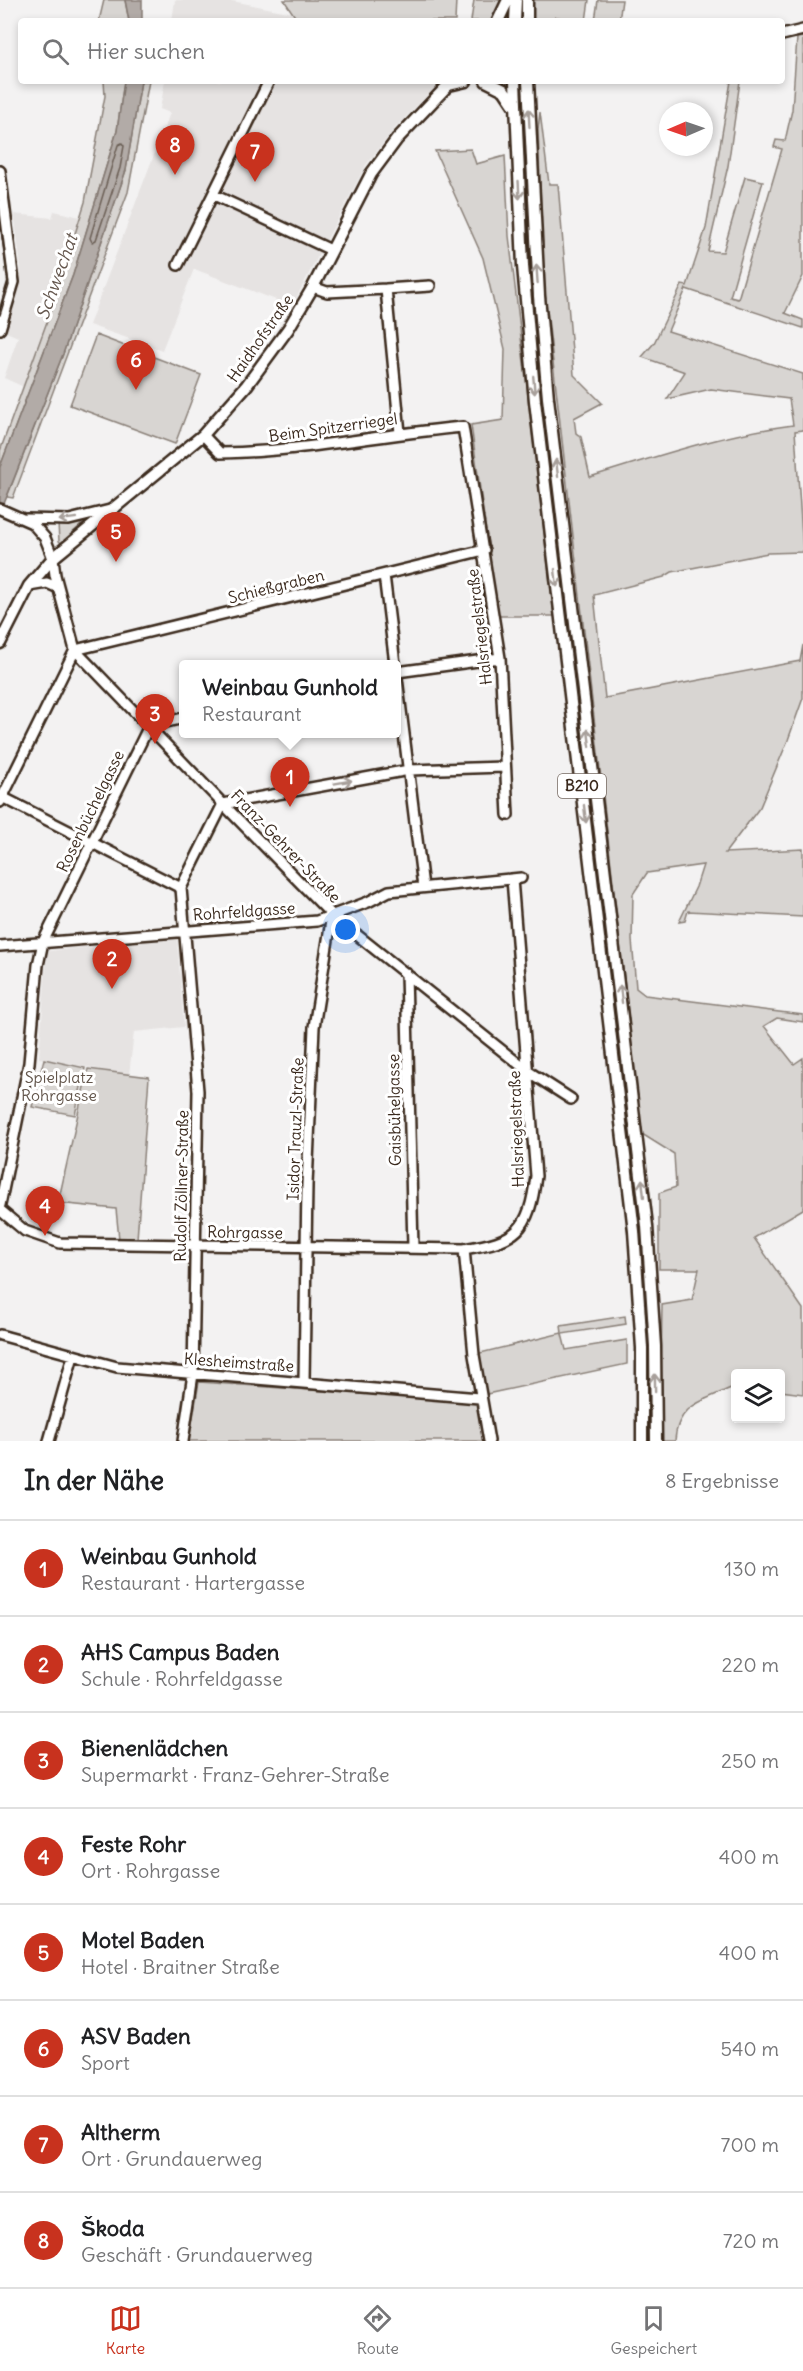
<!DOCTYPE html>
<html lang="de">
<meta charset="utf-8">
<style>
:root{--surface:#fff;--page:#f6f6f6;--text:#202124;--muted:#757577;--line:#e0e0e0;--accent:#c8321e}
body{margin:0;font-family:Delius,sans-serif;background:var(--page);color:var(--text)}
.controls{position:absolute;right:18px;bottom:18px;display:grid;overflow:hidden;border-radius:6px;box-shadow:0 3px 9px #0003}
.controls button{width:54px;height:54px;display:grid;place-items:center;padding:0;border:0;border-bottom:2px solid var(--line);background:var(--surface);color:var(--text);font:30px sans-serif}
.compass{position:absolute;left:659px;top:102px;width:54px;height:54px;border-radius:50%;background:var(--surface);box-shadow:0 3px 9px #0003;rotate:268deg}
.you{position:absolute;left:346px;top:930px;width:21px;height:21px;margin:-15px;border:4px solid #fff;border-radius:50%;background:#1a73e8;box-shadow:0 0 0 9px #1a73e833}
.badge{display:grid;place-items:center;width:39px;height:39px;border-radius:50%;background:var(--accent);color:#fff;font-size:20px;font-weight:700}
.pin{position:absolute;translate:-50% -50px;filter:drop-shadow(0 2px 3px #0008)}
.pin::after{content:'';position:absolute;top:32px;width:21px;height:18px;background:inherit;clip-path:polygon(0 0,100% 0,50% 100%)}
.popup{position:absolute;left:179px;top:660px;width:222px;height:78px;box-sizing:border-box;display:grid;place-content:center;border-radius:6px;background:var(--surface);filter:drop-shadow(0 2px 4px #0005);font-size:20px;white-space:nowrap;color:var(--muted)}
.popup b{font-size:22px;color:var(--text)}
.popup::after{content:'';position:absolute;left:50%;top:100%;margin-left:-12px;border:12px solid transparent;border-top-color:var(--surface)}
.list{margin:0;padding:0;list-style:none}
h2{display:flex;justify-content:space-between;align-items:center;height:78px;margin:0;padding:0 24px;font-size:26px}
h2 small{font-size:20px;font-weight:400;color:var(--muted)}
.list li{display:grid;grid-template-columns:39px 1fr auto;gap:18px;align-items:center;box-sizing:border-box;height:96px;padding:0 24px;border-top:2px solid var(--line)}
.list b{display:block;font-size:22px;white-space:nowrap}
.list p{margin:0;font-size:20px;white-space:nowrap;color:var(--muted)}
.list em{font-size:20px;font-style:normal;color:var(--muted)}
.icon{flex:none;width:33px;height:33px;fill:none;stroke:currentColor;stroke-width:2;stroke-linecap:round;stroke-linejoin:round}
.map{position:relative;flex:none;width:803px;height:1441px;overflow:hidden}
.search{position:absolute;background:var(--surface);box-shadow:0 3px 9px #0003;left:18px;right:18px;top:18px;height:66px;display:flex;align-items:center;gap:15px;box-sizing:border-box;padding:0 21px;border-radius:6px;color:var(--muted);font-size:22px}
.sheet{height:846px;background:var(--surface)}
nav{display:flex;justify-content:space-around;align-items:center;box-sizing:border-box;height:84px;border-top:2px solid var(--line);background:var(--surface);font-size:16px;color:var(--muted)}
nav a{display:grid;justify-items:center;gap:3px}
nav .on{color:var(--accent)}
.map>svg:first-child{display:block}
.built{fill:#e6e3e2}
.green{fill:#d8d5d2;stroke:#8a8078;stroke-width:1.5}
.water{fill:#b2aba7;stroke:#827770;stroke-width:1.5}
.lines{fill:none;stroke-linecap:round;stroke-linejoin:round}
.shore{stroke:#6b5e55;stroke-width:1.5}
.minor-casing{stroke:#3b2a1e;stroke-width:14}
.major-casing{stroke:#3b2a1e;stroke-width:15}
.minor{stroke:#fff;stroke-width:9}
.major{stroke:#fff;stroke-width:10}
.tram{stroke:#3b2a1e;stroke-width:1.5}
.oneway{stroke:#a79f9a}
.labels{text-anchor:middle;stroke-width:6;stroke-linejoin:round;paint-order:stroke}
.shield{fill:#fff;stroke:#766a62;stroke-width:1.5}
.shield-label{font-size:15px;font-weight:bold;fill:#3b2a1e}
.street-label{font-size:16px;fill:#3b2a1e;stroke:#fff}
.park-label{font-size:16px;fill:#62554b;stroke:#fff}
.water-label{font-size:18px;font-style:italic;fill:#65574e;stroke:#fff}
</style>
<div class="map">
<svg width="803" height="1441" viewBox="0 0 803 1441">
<rect width="100%" height="100%" fill="#f3f2f2"/>
<filter id="ink" filterUnits="userSpaceOnUse"><feTurbulence type="fractalNoise" baseFrequency=".0167" numOctaves="2"/><feDisplacementMap in="SourceGraphic" scale="12" xChannelSelector="R" yChannelSelector="G"/><feConvolveMatrix kernelMatrix="1 2 1 2 8 2 1 2 1" color-interpolation-filters="sRGB"/></filter>
<g filter="url(#ink)">
<path class="built" d="M 175,0 L 227,0 L 293,13 L 298,21 L 172,21 Z
M 165,81 L 441,81 L 395,128 L 366,165 L 292,306 L 194,269 L 162,350 L 89,325 L 170,113 L 160,109 Z
M 54,211 L 80,217 L 24,387 L 4,378 L 18,337 L 4,331 L 19,289 L 21,269 L 14,214 L 52,218 Z
M 177,938 L 184,1027 L 134,1032 L 129,1075 L 39,1058 L 47,951 Z"/>
<path class="green" d="M 104,0 L 125,0 L 129,21 L 99,21 Z
M 284,0 L 456,0 L 455,21 L 298,21 Z
M 474,0 L 504,0 L 493,21 L 471,21 Z
M 532,0 L 589,0 L 586,21 L 556,17 L 556,21 L 532,21 Z
M 598,0 L 622,0 L 619,21 L 595,21 Z
M 803,37 L 803,276 L 785,313 L 803,320 L 803,328 L 686,289 L 668,331 L 803,374 L 803,430 L 795,431 L 803,552 L 768,553 L 672,572 L 664,577 L 594,595 L 605,698 L 800,661 L 803,645 L 803,698 L 788,740 L 760,807 L 725,853 L 803,849 L 803,917 L 688,911 L 685,921 L 679,922 L 696,887 L 703,865 L 647,873 L 633,894 L 632,940 L 636,988 L 645,995 L 803,1015 L 803,1022 L 777,1018 L 764,1026 L 794,1064 L 803,1058 L 803,1209 L 754,1238 L 803,1309 L 803,1394 L 781,1391 L 780,1374 L 736,1374 L 735,1386 C 705,1401 677,1403 675,1441 L 660,1441 L 662,1305 L 692,1300 L 699,1269 L 659,1269 L 659,1193 L 676,1187 L 674,1154 L 642,1134 L 544,284 L 538,130 L 540,112 L 549,184 L 558,184 L 574,375 L 602,403 L 574,418 L 576,433 L 581,437 L 590,477 C 658,456 723,434 793,425 L 789,399 L 711,389 L 667,399 L 685,372 L 642,357 L 654,343 L 682,285 L 687,286 L 706,228 L 731,81 L 740,81 L 728,166 L 708,251 L 723,252 L 745,177 L 763,181 L 730,297 L 738,299 L 782,149 L 774,147 L 776,140 L 785,141 L 792,110 L 797,38 Z
M 104,81 L 124,81 L 117,131 L 73,275 L 0,467 L 0,451 L 49,316 L 85,202 L 105,96 Z
M 141,81 L 149,81 L 128,192 L 13,498 L 7,497 L 63,354 L 126,170 Z
M 471,149 L 476,164 L 505,156 L 509,236 L 554,616 L 498,616 L 471,425 L 503,420 L 505,349 L 483,258 L 435,151 Z
M 522,158 L 528,193 L 539,350 L 586,762 L 583,755 C 558,556 533,358 522,158 Z
M 96,335 L 201,375 L 175,444 L 70,405 Z
M 81,521 L 81,525 L 61,543 L 59,541 L 58,523 Z
M 611,970 L 639,1187 L 651,1360 L 651,1441 L 647,1441 L 637,1212 Z
M 44,1059 L 85,1068 L 75,1115 L 32,1107 Z
M 88,1069 L 149,1077 L 137,1239 L 119,1239 L 116,1209 L 58,1203 Z
M 625,1316 L 626,1324 L 562,1334 L 566,1350 L 627,1340 L 627,1364 L 482,1395 L 476,1354 L 562,1333 L 561,1326 Z
M 199,1382 L 477,1402 L 486,1441 L 189,1441 Z"/>
<path class="water" d="M 125,0 L 142,0 L 142,21 L 129,21 Z
M 124,81 L 141,81 L 126,170 L 63,354 L 0,514 L 0,467 L 73,275 L 117,131 Z"/>
<g class="lines">
<path class="shore" d="M 122,143 L 124,146 L 120,168 L 96,240 L 92,242 L 90,238 L 118,145 Z"/>
<defs>
<path id="minor" d="M 782,35 L 803,30
M 0,171 L 14,282 L 0,329
M 214,195 L 331,250
M 178,265 L 269,81
M 313,287 L 327,292 L 386,289 L 400,433
M 386,289 L 430,286
M 203,435 L 220,453 C 301,452 382,434 463,427 L 500,658 L 508,815
M 0,509 L 32,523 L 45,538 L 53,558 L 55,575 L 75,650 L 223,804 L 332,915 L 529,1072 L 571,1099
M 26,519 L 69,520 L 110,510
M 384,575 L 395,664
M 29,586 L 47,583 L 58,588
M 75,650 L 484,550
M 397,672 L 500,658
M 397,678 L 423,887
M 0,796 L 181,888
M 0,802 L 75,650
M 223,804 L 409,770 L 504,767
M 0,946 L 317,921 L 368,902 L 389,891 L 521,878
M 406,973 L 413,1247
M 0,1205 L 29,1063 L 38,965 L 43,942 L 149,726 L 184,718
M 0,1210 L 25,1231 L 60,1243 L 464,1249 C 517,1240 529,1232 536,1176 L 512,879
M 464,1249 L 474,1355 L 489,1441
M 0,1335 L 117,1367 L 479,1398
M 304,1381 L 307,1185 L 314,1027 L 332,915
M 49,1441 L 73,1356
M 183,1441 L 193,1374 L 198,1091 L 181,888 L 223,804"/>
<path id="major" d="M 527,0 L 527,21
M 498,21 L 508,0
M 515,21 L 516,0
M 486,81 L 504,90 L 514,105
M 515,81 L 523,266 L 535,401 L 634,1231 L 642,1348 L 642,1441
M 528,81 L 539,296 L 548,398 L 647,1226 L 655,1346 L 656,1441
M 449,85 L 466,81
M 0,643 L 29,586 L 53,558 L 203,435 L 247,385 L 288,329 L 313,287 L 371,174 L 397,139 L 452,81"/>
</defs>
<use href="#minor" class="minor-casing"/>
<use href="#major" class="major-casing"/>
<use href="#minor" class="minor"/>
<use href="#major" class="major"/>
<path class="tram" d="M 0,223 L 9,285 L 0,315"/>
</g>
<defs><path id="oneway-shaft" d="M-6 0H5M1.5-3L5.5 0L1.5 3" fill="none" stroke-width="1.6" stroke-linecap="round" stroke-linejoin="round" transform="scale(1.5)"/></defs>
<g class="oneway">
<use href="#oneway-shaft" transform="translate(529 118) rotate(-93)"/>
<use href="#oneway-shaft" transform="translate(519 190) rotate(87)"/>
<use href="#oneway-shaft" transform="translate(537 274) rotate(-94)"/>
<use href="#oneway-shaft" transform="translate(534 385) rotate(85)"/>
<use href="#oneway-shaft" transform="translate(557 468) rotate(-97)"/>
<use href="#oneway-shaft" transform="translate(68 519) rotate(173)"/>
<use href="#oneway-shaft" transform="translate(556 578) rotate(83)"/>
<use href="#oneway-shaft" transform="translate(589 738) rotate(-97)"/>
<use href="#oneway-shaft" transform="translate(343 782) rotate(-10)"/>
<use href="#oneway-shaft" transform="translate(585 814) rotate(83)"/>
<use href="#oneway-shaft" transform="translate(621 994) rotate(-97)"/>
<use href="#oneway-shaft" transform="translate(643 1188) rotate(-96)"/>
<use href="#oneway-shaft" transform="translate(655 1383) rotate(-91)"/>
</g>
</g>
<g class="labels">
<rect class="shield" x="558" y="774" width="48" height="24" rx="4.5"/>
<g class="shield-label">
<text x="582" y="791">B210</text>
</g>
<g class="street-label">
<text transform="translate(260 338) rotate(-55)" y="6">Haidhofstraße</text>
<text transform="translate(333 427) rotate(-8)" y="6">Beim Spitzerriegel</text>
<text transform="translate(276 586) rotate(-14)" y="6">Schießgraben</text>
<text transform="translate(479 627) rotate(-97)" y="6">Halsriegelstraße</text>
<text transform="translate(90 811) rotate(-64)" y="6">Rosenbüchelgasse</text>
<text transform="translate(286 846) rotate(46)" y="6">Franz-Gehrer-Straße</text>
<text transform="translate(244 911) rotate(-4)" y="6">Rohrfeldgasse</text>
<text transform="translate(394 1110) rotate(-91)" y="6">Gaisbühelgasse</text>
<text transform="translate(295 1129) rotate(-88)" y="6">Isidor Trauzl-Straße</text>
<text transform="translate(516 1129) rotate(-92)" y="6">Halsriegelstraße</text>
<text transform="translate(181 1186) rotate(-89)" y="6">Rudolf Zöllner-Straße</text>
<text transform="translate(245 1232) rotate(1)" y="6">Rohrgasse</text>
<text transform="translate(239 1362) rotate(4)" y="6">Klesheimstraße</text>
</g>
<g class="park-label">
<text x="59" y="1083">Spielplatz<tspan x="59" dy="18">Rohrgasse</tspan></text>
</g>
<g class="water-label">
<text transform="translate(57 277) rotate(-70)" y="6">Schwechat</text>
</g>
</g>
</svg>
<div class="controls">
<button><svg class="icon" aria-label="layers" viewBox="0 0 24 24"><path d="M12 4l9 5-9 5-9-5zM3 14l9 5 9-5"/></svg></button>
</div>
<svg class="compass" viewBox="-18 -18 36 36"><path d="M0-13l5 13h-10z" fill="#e53935"/><path d="M0 13l5-13h-10z" fill="#757577"/></svg>
<div class="you"></div>
<div class="pin badge" style="left:290px;top:807px">1</div>
<div class="popup"><b>Weinbau Gunhold</b>Restaurant</div>
<div class="pin badge" style="left:112px;top:989px">2</div>
<div class="pin badge" style="left:155px;top:744px">3</div>
<div class="pin badge" style="left:45px;top:1236px">4</div>
<div class="pin badge" style="left:116px;top:562px">5</div>
<div class="pin badge" style="left:136px;top:390px">6</div>
<div class="pin badge" style="left:255px;top:182px">7</div>
<div class="pin badge" style="left:175px;top:175px">8</div>
<div class="search"><svg class="icon" aria-label="search" viewBox="0 0 24 24"><circle cx="10" cy="10" r="6"/><path d="M15 15l6 6"/></svg>Hier suchen</div>
</div>
<section class="sheet">
<h2>In der Nähe<small>8 Ergebnisse</small></h2>
<ul class="list">
<li><span class="badge">1</span><div><b>Weinbau Gunhold</b><p>Restaurant · Hartergasse</p></div><em>130 m</em></li>
<li><span class="badge">2</span><div><b>AHS Campus Baden</b><p>Schule · Rohrfeldgasse</p></div><em>220 m</em></li>
<li><span class="badge">3</span><div><b>Bienenlädchen</b><p>Supermarkt · Franz-Gehrer-Straße</p></div><em>250 m</em></li>
<li><span class="badge">4</span><div><b>Feste Rohr</b><p>Ort · Rohrgasse</p></div><em>400 m</em></li>
<li><span class="badge">5</span><div><b>Motel Baden</b><p>Hotel · Braitner Straße</p></div><em>400 m</em></li>
<li><span class="badge">6</span><div><b>ASV Baden</b><p>Sport</p></div><em>540 m</em></li>
<li><span class="badge">7</span><div><b>Altherm</b><p>Ort · Grundauerweg</p></div><em>700 m</em></li>
<li><span class="badge">8</span><div><b>Škoda</b><p>Geschäft · Grundauerweg</p></div><em>720 m</em></li>
</ul>
</section>
<nav>
<a class="on"><svg class="icon" aria-label="map" viewBox="0 0 24 24"><path d="M3 6l6-2 6 2 6-2v14l-6 2-6-2-6 2zM9 4v14M15 6v14"/></svg>Karte</a>
<a><svg class="icon" aria-label="directions" viewBox="0 0 24 24"><path d="M12 3l9 9-9 9-9-9zM9 14v-3h6M13 9l2 2-2 2"/></svg>Route</a>
<a><svg class="icon" aria-label="saved" viewBox="0 0 24 24"><path d="M7 4h10v16l-5-4-5 4z"/></svg>Gespeichert</a>
</nav>
